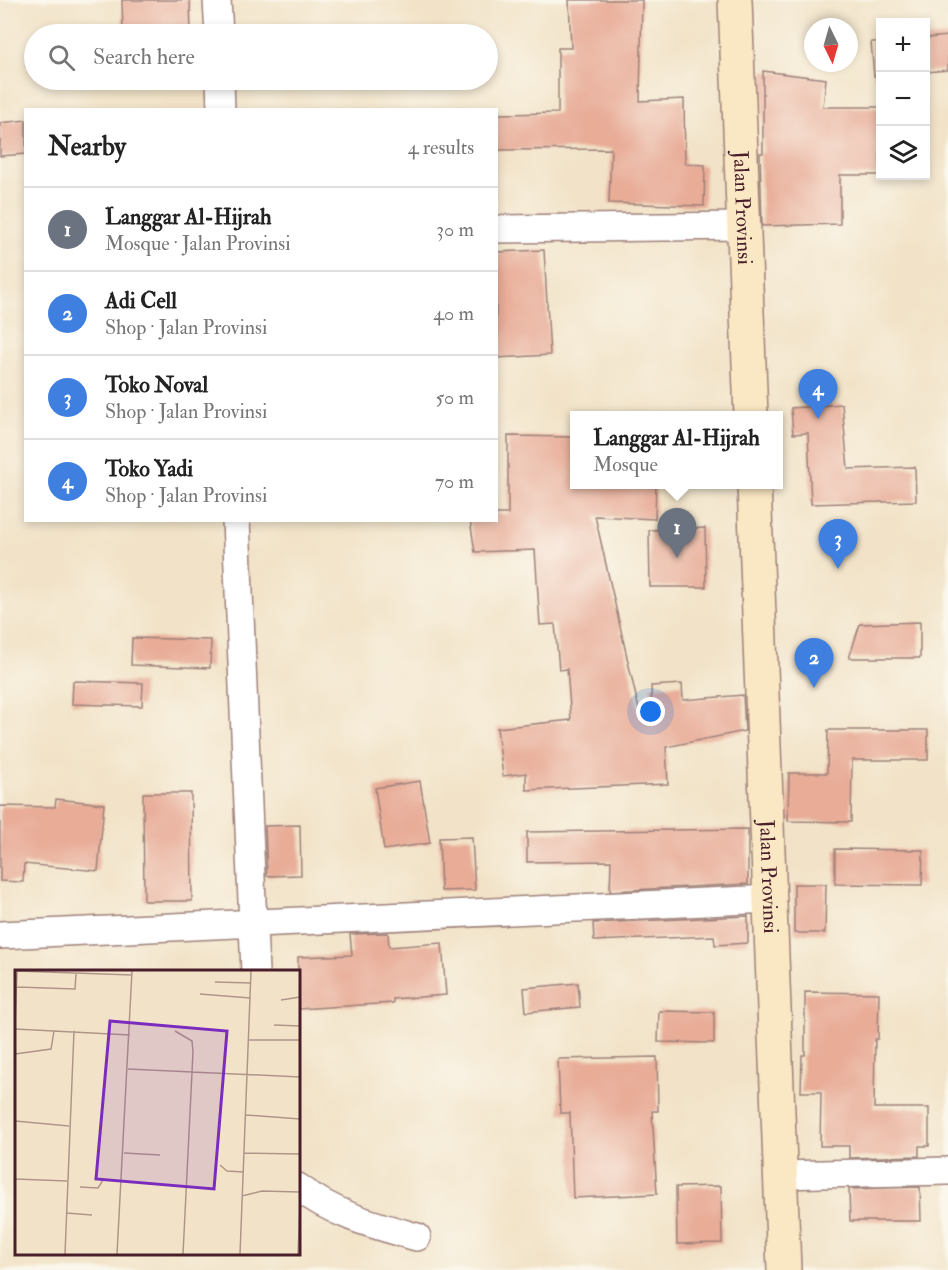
<!DOCTYPE html>
<meta charset="utf-8">
<style>
:root{--surface:#fff;--page:#f6f6f6;--text:#222;--muted:#767676;--line:#e0e0e0;--accent:#2563eb}
body{margin:0;font-family:"IM FELL Double Pica",serif;background:var(--page);color:var(--text)}
.controls{position:absolute;right:18px;top:18px;display:grid;overflow:hidden;border-radius:0px;box-shadow:0 3px 9px #0003}
.controls button{width:54px;height:54px;display:grid;place-items:center;padding:0;border:0;border-bottom:2px solid var(--line);background:var(--surface);color:var(--text);font:30px sans-serif}
.compass{position:absolute;left:804px;top:18px;width:54px;height:54px;border-radius:50%;background:var(--surface);box-shadow:0 3px 9px #0003;rotate:175deg}
.you{position:absolute;left:651px;top:712px;width:21px;height:21px;margin:-15px;border:4px solid #fff;border-radius:50%;background:#1a73e8;box-shadow:0 0 0 9px #1a73e833}
.badge{display:grid;place-items:center;width:39px;height:39px;border-radius:50%;background:var(--accent);color:#fff;font-size:20px;font-weight:700}
.pin{position:absolute;translate:-50% -50px;filter:drop-shadow(0 2px 3px #0008)}
.pin::after{content:'';position:absolute;top:32px;width:21px;height:18px;background:inherit;clip-path:polygon(0 0,100% 0,50% 100%)}
.popup{position:absolute;left:570px;top:411px;width:213px;height:78px;box-sizing:border-box;display:grid;place-content:center;border-radius:0px;background:var(--surface);filter:drop-shadow(0 2px 4px #0005);font-size:20px;white-space:nowrap;color:var(--muted)}
.popup b{font-size:22px;color:var(--text)}
.popup::after{content:'';position:absolute;left:50%;top:100%;margin-left:-12px;border:12px solid transparent;border-top-color:var(--surface)}
.list{margin:0;padding:0;list-style:none}
h2{display:flex;justify-content:space-between;align-items:center;height:78px;margin:0;padding:0 24px;font-size:26px}
h2 small{font-size:20px;font-weight:400;color:var(--muted)}
.list li{display:grid;grid-template-columns:39px 1fr auto;gap:18px;align-items:center;box-sizing:border-box;height:84px;padding:0 24px;border-top:2px solid var(--line)}
.list b{display:block;font-size:22px;white-space:nowrap}
.list p{margin:0;font-size:20px;white-space:nowrap;color:var(--muted)}
.list em{font-size:20px;font-style:normal;color:var(--muted)}
.icon{flex:none;width:33px;height:33px;fill:none;stroke:currentColor;stroke-width:2;stroke-linecap:round;stroke-linejoin:round}
.map{position:relative;flex:none;width:948px;height:1270px;overflow:hidden}
.search{position:absolute;background:var(--surface);box-shadow:0 3px 9px #0003;left:24px;top:24px;width:474px;height:66px;display:flex;align-items:center;gap:15px;box-sizing:border-box;padding:0 21px;border-radius:33px;color:var(--muted);font-size:22px}
.panel{position:absolute;background:var(--surface);box-shadow:0 3px 9px #0003;left:24px;top:108px;width:474px;height:414px;border-radius:0px}
.map>svg:first-child{display:block}
.building{fill:#e8ac97}
.lines{fill:none;stroke-linecap:round;stroke-linejoin:round}
.minor-casing{stroke:#9e817a;stroke-width:30}
.secondary-casing{stroke:#9e817a;stroke-width:36}
.minor{stroke:#fff;stroke-width:27}
.secondary{stroke:#fae7c3;stroke-width:33}
.labels{text-anchor:middle;stroke-width:4.5;stroke-linejoin:round;paint-order:stroke}
.street-label{font-size:21px;fill:#4a1f2b;stroke:#fbf7ec}
.inset-road{fill:none;stroke:#af9589;stroke-width:1.5}
.view{fill:#7b2cbf;fill-opacity:0.15;stroke:#7b2cbf;stroke-width:3}
.inset-edge{fill:none;stroke:#4a1f2b;stroke-width:3}
</style>
<div class="map">
<svg width="948" height="1270" viewBox="0 0 948 1270">
<rect width="100%" height="100%" fill="#fbf7ec"/>
<filter id="ink" filterUnits="userSpaceOnUse"><feTurbulence type="fractalNoise" baseFrequency=".0167" numOctaves="2"/><feDisplacementMap in="SourceGraphic" scale="12" xChannelSelector="R" yChannelSelector="G"/><feConvolveMatrix kernelMatrix="1 2 1 2 8 2 1 2 1" color-interpolation-filters="sRGB"/></filter>
<filter id="wash" filterUnits="userSpaceOnUse"><feTurbulence type="fractalNoise" baseFrequency=".008" numOctaves="4" result="noise"/><feDisplacementMap in="SourceGraphic" scale="24" xChannelSelector="R" yChannelSelector="G"/><feGaussianBlur stdDeviation="1.35" result="paint"/><feColorMatrix in="noise" values="0 0 0 0 0 0 0 0 0 0 0 0 0 0 0 0 0 1.4 0 .05"/><feComposite in="paint" operator="in"/></filter>
<g filter="url(#wash)">
<rect width="100%" height="100%" fill="#f2e3c8"/>
<g id="blocks">
<path class="building" d="M 122,0 L 190,0 L 191,34 L 123,34 Z
M 569,0 L 642,0 L 640,101 L 684,99 L 685,164 L 705,165 L 704,206 L 609,203 L 611,149 L 496,150 L 496,114 L 558,113 L 558,48 L 571,48 Z
M 948,36 L 948,70 L 926,72 L 926,38 Z
M 871,42 L 880,42 L 880,76 L 874,76 Z
M 763,71 L 826,79 L 823,107 L 880,107 L 880,175 L 840,175 L 840,224 L 762,226 L 760,153 L 763,153 Z
M 26,120 L 26,154 L 0,156 L 0,123 Z
M 544,250 L 550,355 L 496,358 L 496,252 Z
M 842,404 L 848,469 L 915,467 L 916,501 L 811,504 L 808,433 L 793,434 L 791,408 Z
M 508,436 L 575,437 L 575,484 L 656,484 L 655,519 L 595,516 L 639,710 L 652,709 L 651,686 L 682,684 L 683,700 L 743,695 L 745,731 L 666,747 L 668,784 L 526,790 L 526,773 L 503,776 L 497,728 L 571,720 L 567,669 L 559,670 L 555,624 L 540,625 L 535,550 L 475,552 L 470,520 L 496,520 L 496,514 L 508,514 Z
M 705,528 L 706,587 L 650,587 L 649,530 Z
M 920,622 L 920,658 L 849,658 L 860,624 Z
M 132,638 L 211,640 L 210,668 L 131,665 Z
M 73,681 L 143,683 L 142,706 L 72,704 Z
M 828,730 L 928,730 L 928,760 L 852,760 L 851,822 L 788,821 L 789,773 L 827,773 Z
M 420,781 L 430,843 L 384,850 L 375,788 Z
M 143,793 L 191,793 L 192,901 L 144,901 Z
M 56,799 L 104,804 L 98,871 L 24,864 L 23,882 L 0,881 L 0,806 L 55,807 Z
M 300,825 L 301,875 L 267,876 L 265,826 Z
M 748,829 L 748,884 L 610,891 L 611,861 L 527,862 L 527,832 Z
M 472,837 L 475,890 L 441,891 L 439,838 Z
M 835,849 L 923,850 L 922,885 L 835,884 Z
M 794,884 L 826,884 L 825,933 L 794,933 Z
M 748,916 L 748,943 L 715,945 L 714,936 L 594,941 L 593,923 Z
M 388,933 L 389,947 L 442,943 L 446,995 L 393,999 L 393,1003 L 298,1009 L 298,957 L 352,955 L 350,934 Z
M 578,983 L 580,1007 L 526,1012 L 524,988 Z
M 805,992 L 879,993 L 878,1039 L 875,1039 L 874,1108 L 929,1108 L 929,1146 L 919,1146 L 919,1156 L 849,1158 L 849,1146 L 820,1146 L 821,1092 L 801,1092 L 802,1055 L 805,1055 Z
M 659,1011 L 714,1012 L 714,1043 L 658,1042 Z
M 657,1057 L 658,1111 L 652,1111 L 657,1194 L 573,1198 L 570,1113 L 560,1113 L 558,1059 Z
M 721,1186 L 722,1243 L 677,1244 L 676,1187 Z
M 920,1187 L 921,1221 L 850,1221 L 849,1189 Z"/>
</g>
</g>
<g filter="url(#ink)">
<use href="#blocks" fill-opacity="0" stroke="#9e817a" stroke-width="1.5"/>
<g class="lines">
<defs>
<path id="minor" d="M 217,0 L 219,34
M 220,80 L 221,110
M 496,229 L 743,226
M 236,520 L 255,972
M 0,935 L 771,899
M 780,1175 L 948,1171
M 298,1187 C 334,1215 374,1225 417,1237"/>
<g id="secondary">
<path id="s1" d="M 735,0 L 751,416"/>
<path id="s2" d="M 754,484 L 784,1270"/>
</g>
</defs>
<use href="#minor" class="minor-casing"/>
<use href="#secondary" class="secondary-casing"/>
<use href="#minor" class="minor"/>
<use href="#secondary" class="secondary"/>
</g>
</g>
<g class="labels">
<g class="street-label">
<text dy="7" stroke="none"><textPath href="#s1" startOffset="208">Jalan Provinsi</textPath></text>
<text dy="7" stroke="none"><textPath href="#s2" startOffset="393">Jalan Provinsi</textPath></text>
</g>
</g>
<g transform="translate(15 970)">
<rect width="285" height="285" fill="#f2e3c8"/>
<path class="inset-road" d="M 2,1 L 117,5M 200,12 L 236,13M 2,17 L 60,19 L 61,4M 185,24 L 235,28M 266,30 L 285,27M 0,55 L 2,1M 259,55 L 285,56M 0,59 L 115,65M 160,61 L 177,71 L 178,82 L 168,284M 233,70 L 285,70M 0,84 L 36,79 L 39,61M 113,99 L 285,107M 231,145 L 285,149M 0,151 L 54,156M 109,183 L 145,185M 229,183 L 285,184M 205,195 L 212,201 L 228,202M 0,209 L 52,211M 65,217 L 83,218 L 88,210 L 107,211M 227,226 L 247,221 L 285,222M 51,243 L 77,245M 50,284 L 59,61M 102,284 L 117,1M 225,284 L 236,1M 283,284 L 285,234"/>
<path class="view" d="M 95,51 L 212,61 L 199,219 L 81,209 Z"/>
<rect width="285" height="285" class="inset-edge"/>
</g>
</svg>
<div class="controls">
<button>+</button>
<button>−</button>
<button><svg class="icon" aria-label="layers" viewBox="0 0 24 24"><path d="M12 4l9 5-9 5-9-5zM3 14l9 5 9-5"/></svg></button>
</div>
<svg class="compass" viewBox="-18 -18 36 36"><path d="M0-13l5 13h-10z" fill="#e53935"/><path d="M0 13l5-13h-10z" fill="#767676"/></svg>
<div class="you"></div>
<div class="pin badge" style="left:677px;top:558px;background:#6b7280">1</div>
<div class="popup"><b>Langgar Al-Hijrah</b>Mosque</div>
<div class="pin badge" style="left:814px;top:688px;background:#3f7fe0">2</div>
<div class="pin badge" style="left:838px;top:569px;background:#3f7fe0">3</div>
<div class="pin badge" style="left:818px;top:419px;background:#3f7fe0">4</div>
<div class="search"><svg class="icon" aria-label="search" viewBox="0 0 24 24"><circle cx="10" cy="10" r="6"/><path d="M15 15l6 6"/></svg>Search here</div>
<section class="panel">
<h2>Nearby<small>4 results</small></h2>
<ul class="list">
<li><span class="badge" style="background:#6b7280">1</span><div><b>Langgar Al-Hijrah</b><p>Mosque · Jalan Provinsi</p></div><em>30 m</em></li>
<li><span class="badge" style="background:#3f7fe0">2</span><div><b>Adi Cell</b><p>Shop · Jalan Provinsi</p></div><em>40 m</em></li>
<li><span class="badge" style="background:#3f7fe0">3</span><div><b>Toko Noval</b><p>Shop · Jalan Provinsi</p></div><em>50 m</em></li>
<li><span class="badge" style="background:#3f7fe0">4</span><div><b>Toko Yadi</b><p>Shop · Jalan Provinsi</p></div><em>70 m</em></li>
</ul>
</section>
</div>
